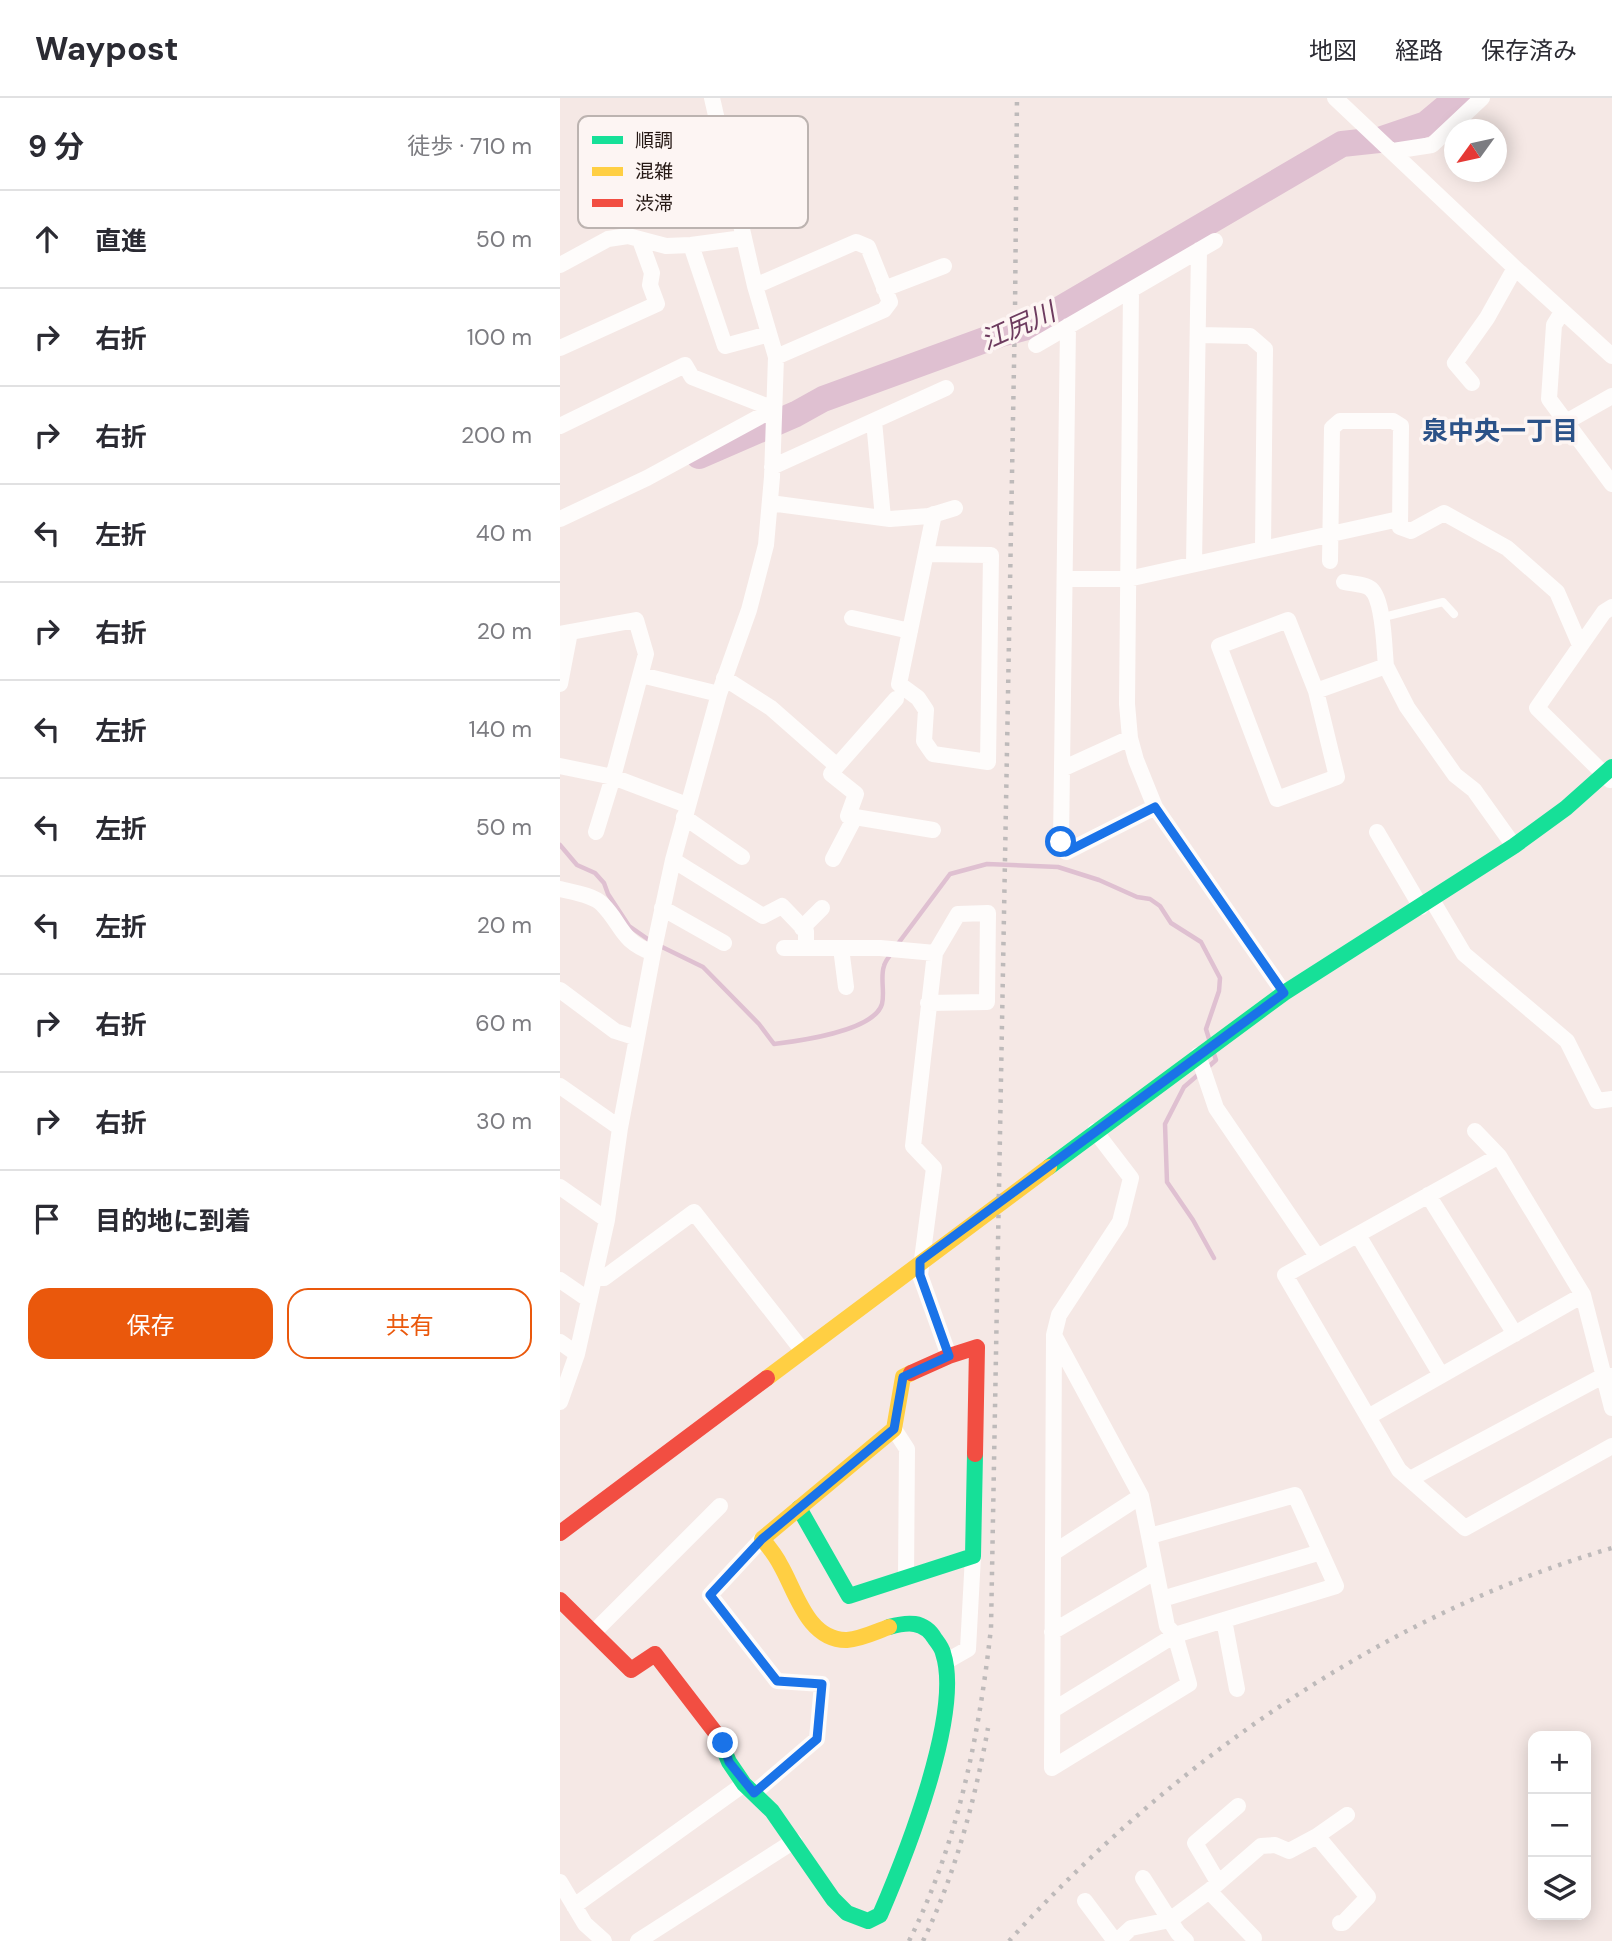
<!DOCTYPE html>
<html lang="ja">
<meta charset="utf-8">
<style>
:root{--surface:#fff;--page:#f7f7f7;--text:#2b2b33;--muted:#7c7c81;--line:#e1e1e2;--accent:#ea580c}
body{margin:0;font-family:"DM Sans","Noto Sans JP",sans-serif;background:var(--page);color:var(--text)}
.controls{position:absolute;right:21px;bottom:21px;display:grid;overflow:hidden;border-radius:14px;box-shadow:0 4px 18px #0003}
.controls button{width:63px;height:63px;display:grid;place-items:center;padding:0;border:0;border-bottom:2px solid var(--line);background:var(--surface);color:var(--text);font:35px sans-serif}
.compass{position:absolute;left:884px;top:21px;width:63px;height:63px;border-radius:50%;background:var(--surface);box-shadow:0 4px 18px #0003;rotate:237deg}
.stop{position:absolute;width:21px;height:21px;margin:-16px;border:5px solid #1a73e8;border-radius:50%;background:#fff}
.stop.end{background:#1a73e8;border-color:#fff;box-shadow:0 2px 7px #0008}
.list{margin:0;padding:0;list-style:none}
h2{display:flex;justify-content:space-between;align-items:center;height:91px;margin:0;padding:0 28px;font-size:30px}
h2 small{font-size:23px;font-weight:400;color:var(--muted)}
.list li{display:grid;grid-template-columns:46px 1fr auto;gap:21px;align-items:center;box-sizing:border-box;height:98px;padding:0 28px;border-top:2px solid var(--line)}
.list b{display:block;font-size:26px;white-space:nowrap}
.list em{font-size:23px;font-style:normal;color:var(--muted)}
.actions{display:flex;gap:14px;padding:21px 28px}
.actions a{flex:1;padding:16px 0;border:2px solid var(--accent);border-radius:21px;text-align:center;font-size:24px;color:var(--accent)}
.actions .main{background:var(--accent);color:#fff}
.icon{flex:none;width:38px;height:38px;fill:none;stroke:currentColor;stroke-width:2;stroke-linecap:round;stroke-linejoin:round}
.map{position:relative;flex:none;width:1052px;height:1843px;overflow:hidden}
header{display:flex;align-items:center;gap:42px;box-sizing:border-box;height:98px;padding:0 35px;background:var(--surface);border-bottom:2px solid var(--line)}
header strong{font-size:33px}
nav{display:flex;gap:38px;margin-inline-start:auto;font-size:24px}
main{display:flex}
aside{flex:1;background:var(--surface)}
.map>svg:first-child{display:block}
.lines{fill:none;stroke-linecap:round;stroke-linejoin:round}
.stream{stroke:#dfc0d1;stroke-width:4.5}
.river{stroke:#dfc0d1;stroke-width:26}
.lane{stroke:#fefcfb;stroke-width:8}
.street{stroke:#fefcfb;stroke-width:16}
.fast{stroke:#16e098;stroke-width:16}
.slow{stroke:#ffcf43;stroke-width:16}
.jam{stroke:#f24e42;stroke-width:16}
.rail{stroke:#bebaba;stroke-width:4.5;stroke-dasharray:3.5 7;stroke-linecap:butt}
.route{stroke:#1a73e8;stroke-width:9}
.labels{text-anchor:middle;stroke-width:7;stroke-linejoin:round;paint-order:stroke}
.water-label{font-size:26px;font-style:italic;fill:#6d3b5f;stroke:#fdf5f3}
.neighbourhood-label{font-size:26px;font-weight:bold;fill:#2b5288;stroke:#fdf5f3}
.key{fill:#fdf5f3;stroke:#bcb3b0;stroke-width:2}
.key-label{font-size:19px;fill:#261915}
</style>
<header>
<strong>Waypost</strong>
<nav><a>地図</a><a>経路</a><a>保存済み</a></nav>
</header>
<main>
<aside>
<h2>9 分<small>徒歩 · 710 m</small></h2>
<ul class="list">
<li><svg class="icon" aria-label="ahead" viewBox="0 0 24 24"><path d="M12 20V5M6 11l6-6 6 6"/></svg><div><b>直進</b></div><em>50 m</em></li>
<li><svg class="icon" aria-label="right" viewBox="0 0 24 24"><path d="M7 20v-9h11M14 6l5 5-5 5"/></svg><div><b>右折</b></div><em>100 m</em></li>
<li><svg class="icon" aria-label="right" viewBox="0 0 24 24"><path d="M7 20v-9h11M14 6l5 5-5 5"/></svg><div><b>右折</b></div><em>200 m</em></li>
<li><svg class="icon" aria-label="left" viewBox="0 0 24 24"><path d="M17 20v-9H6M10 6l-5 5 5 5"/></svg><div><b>左折</b></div><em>40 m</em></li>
<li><svg class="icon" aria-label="right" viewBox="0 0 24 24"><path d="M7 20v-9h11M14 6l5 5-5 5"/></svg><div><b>右折</b></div><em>20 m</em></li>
<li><svg class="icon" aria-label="left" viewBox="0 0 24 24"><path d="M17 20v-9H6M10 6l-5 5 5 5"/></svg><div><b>左折</b></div><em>140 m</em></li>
<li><svg class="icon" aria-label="left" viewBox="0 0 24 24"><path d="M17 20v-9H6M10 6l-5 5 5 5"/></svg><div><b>左折</b></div><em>50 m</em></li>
<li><svg class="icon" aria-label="left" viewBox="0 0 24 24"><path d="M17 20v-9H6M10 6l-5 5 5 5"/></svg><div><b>左折</b></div><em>20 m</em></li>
<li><svg class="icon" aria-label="right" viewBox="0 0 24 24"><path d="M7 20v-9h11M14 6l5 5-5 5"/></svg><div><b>右折</b></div><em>60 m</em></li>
<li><svg class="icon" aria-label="right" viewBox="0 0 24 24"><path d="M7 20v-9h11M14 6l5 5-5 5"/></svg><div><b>右折</b></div><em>30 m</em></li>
<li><svg class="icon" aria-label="arrive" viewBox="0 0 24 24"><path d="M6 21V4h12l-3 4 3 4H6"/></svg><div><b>目的地に到着</b></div></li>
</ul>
<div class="actions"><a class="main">保存</a><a>共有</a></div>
</aside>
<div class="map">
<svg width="1052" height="1843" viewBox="0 0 1052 1843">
<rect width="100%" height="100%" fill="#f5e8e5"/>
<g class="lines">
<path class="stream" d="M 0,747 L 17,767 L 35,775 L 44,785 L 48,796 L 69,828 L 92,844
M 337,847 L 390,776 L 427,766 L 498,769 L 539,782 L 577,799 L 590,801 L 600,808 L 611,825 L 641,844 L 660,880 L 659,893 L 646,931 L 649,941
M 100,848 L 143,869 L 199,926 L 214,946 C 239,943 314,933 322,906 C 325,894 320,879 324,868 C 325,863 330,858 332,854
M 646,971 L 656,962 L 654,956
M 639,976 L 624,989 L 605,1026 L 607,1084 L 633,1122 L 654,1160"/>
<path class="river" d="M 139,358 L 236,316 L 263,301 L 441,236 L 471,228 L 782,46 L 819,42 L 866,26 L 897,0"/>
<path class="lane" d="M 820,520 L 883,504 L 894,516"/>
<path class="street" d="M 775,0 L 955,170 L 1052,258
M 833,53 L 872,47 L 922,0
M 131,147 L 165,248 L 209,236
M 0,167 L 48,141 L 68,138 L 106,148 L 131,147 L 183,140
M 195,188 L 296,144 L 308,149 L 330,204 L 324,212 L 216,259
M 324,191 L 384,168
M 571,192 L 567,606 L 570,640 L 576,662 L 595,709 L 724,895
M 1002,214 L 994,227 L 989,301 L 1052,386
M 508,228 L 501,744 L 506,754 L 595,709
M 638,237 L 690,238 L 705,251 L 703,450
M 476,247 L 655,143
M 0,250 L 97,206 L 90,187 L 92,175 L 80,142
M 912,285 L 895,265 L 927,220 L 955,170
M 314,323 L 323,420
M 1006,324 L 1052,298
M 0,328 L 125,267 L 132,279 L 214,311
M 212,369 L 386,290
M 210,405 L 330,421 L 369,418 L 395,410
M 0,421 L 87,380 L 214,311
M 366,456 L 431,457 L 428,664 L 373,656 L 364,643 L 366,612 L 358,600 L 339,586 L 374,416
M 770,463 L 772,330 L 780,323 L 833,323 L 841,328 L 840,429 L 851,433 L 884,415 L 947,450 L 997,494 L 1020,547
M 634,466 L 639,152
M 506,481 L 568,481 L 839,421
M 784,484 C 793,486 805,486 811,491 C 824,503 824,550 826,568
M 292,520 L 350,533
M 728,522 L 756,593 L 777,679 L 717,701 L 659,548 Z
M 0,536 L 76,522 L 86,556 L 53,679 L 36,734
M 81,577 L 159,596
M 164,580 L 211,610 L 277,668 L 271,676 L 296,696 L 288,718 L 295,719 L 273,761
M 0,586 L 10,534
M 756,593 L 826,568 L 847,609 L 895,677 L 914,692 L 954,748
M 0,668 L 53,679 L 127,707
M 277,668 L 336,601
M 502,671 L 570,640
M 1050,682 L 977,610 L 1044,514 L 1052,509
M 124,719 L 182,759
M 295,719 L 373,732
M 817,734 L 861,809
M 113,762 L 203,818 L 222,808 L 246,833 L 246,850 L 320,850 L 375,855 L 353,1048 L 374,1070 L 360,1177 L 389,1258
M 0,791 C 12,794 33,797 42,806 C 63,827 59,842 93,855
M 872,802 L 904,856 L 1007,943 L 1037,1003 L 1052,1001
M 102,810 L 164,845
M 242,830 L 262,810
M 224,850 L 246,850
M 281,850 L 286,889
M 0,892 L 55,933 L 77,940
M 368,905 L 427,904 L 428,815 L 398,816 L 375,855
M 638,957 L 656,1010 L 757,1158
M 0,988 L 60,1030
M 915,1033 L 939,1058 L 1023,1197 L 1052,1310
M 939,1058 L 725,1177 L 839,1372 L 905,1430 L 1052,1348
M 0,1089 L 47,1122
M 868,1097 L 955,1236
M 798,1137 L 881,1277
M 34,1180 L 44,1180 L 134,1114 L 242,1252
M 0,1182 L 29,1202
M 494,1237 L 581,1398 L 607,1528 L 615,1537 L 629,1586 L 492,1670 L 494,1237 L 499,1217 L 560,1124 L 571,1080 L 535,1033
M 0,1244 L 17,1256
M 0,1304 L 17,1256 L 47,1122 L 60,1030 L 93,855 L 113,762 L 159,596 L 189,512 L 206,447 L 212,379 L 216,259 L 195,188 L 152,0
M 808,1319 L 1023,1197
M 334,1331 L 347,1351 L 346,1479
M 850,1381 L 1043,1278 L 1052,1278
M 493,1455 L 581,1398
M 602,1501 L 761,1454
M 664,1522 L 677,1591
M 34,1534 L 160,1408
M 492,1534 L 596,1473
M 387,1563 L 408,1551 L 413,1458
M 493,1612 L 615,1537 L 776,1488 L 735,1397 L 590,1438
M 194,1695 L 257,1641 L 262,1586 L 217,1583 L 150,1497 L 202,1441
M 757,1738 L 808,1799 L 783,1825 L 780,1825
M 583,1780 L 618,1835 L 626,1843
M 0,1784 L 25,1826 L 44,1843
M 658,1784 L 635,1745 L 678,1708
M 649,1793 L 694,1840
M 525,1803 L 555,1843
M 14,1808 L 184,1686
M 78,1843 L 234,1743
M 557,1843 L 571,1830 L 610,1822 L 649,1793 L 701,1748 L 715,1747 L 729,1753 L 757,1738 L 787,1717"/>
<path class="fast" d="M 489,1069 L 724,895 L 954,748 L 1006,710 L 1052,669
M 239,1410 L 289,1498 L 413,1458 L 415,1356
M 158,1638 L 169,1664 L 184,1686 L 212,1713 L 273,1801 L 287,1815 L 308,1823 L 320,1817 C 345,1759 403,1615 383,1555 C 382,1550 378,1545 375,1541 C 364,1522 347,1524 329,1529"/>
<path class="slow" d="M 207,1280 L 489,1069
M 329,1529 C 315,1534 301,1541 287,1542 C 248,1543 236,1494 221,1468 C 216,1458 209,1449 202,1441 L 334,1331 L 343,1279 L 351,1275"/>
<path class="jam" d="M 351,1275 L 389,1258 L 417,1249 L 415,1356
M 0,1435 L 207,1280
M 0,1502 L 71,1572 L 95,1556 L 158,1638"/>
<path class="rail" d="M 349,1843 C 398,1745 419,1638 431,1530 L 455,212 L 457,0
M 363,1843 C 395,1777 415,1702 428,1630
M 449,1843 C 610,1666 820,1518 1052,1450"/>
</g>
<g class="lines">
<path class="route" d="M 163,1645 L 169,1664 L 194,1695 L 257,1641 L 262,1586 L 217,1583 L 150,1497 L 202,1441 L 334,1331 L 343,1279 L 389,1258 L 360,1177 L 360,1163 L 724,895 L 595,709 L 506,754 L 501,744"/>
</g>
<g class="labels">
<g class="water-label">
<text transform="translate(458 228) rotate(-24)" y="9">江尻川</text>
</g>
<g class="neighbourhood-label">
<text x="940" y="342">泉中央一丁目</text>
</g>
</g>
<rect x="18" y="18" width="230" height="112" rx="10" class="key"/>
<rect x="32" y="38" width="31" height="8" fill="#16e098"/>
<rect x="32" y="69" width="31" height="9" fill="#ffcf43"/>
<rect x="32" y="101" width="31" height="8" fill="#f24e42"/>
<g class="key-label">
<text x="75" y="49">順調</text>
<text x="75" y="80">混雑</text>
<text x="75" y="112">渋滞</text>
</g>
</svg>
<div class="controls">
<button>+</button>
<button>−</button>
<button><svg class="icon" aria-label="layers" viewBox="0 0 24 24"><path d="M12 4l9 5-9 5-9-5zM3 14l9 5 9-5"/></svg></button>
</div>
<svg class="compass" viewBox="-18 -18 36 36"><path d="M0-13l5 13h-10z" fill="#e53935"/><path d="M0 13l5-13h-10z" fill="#7c7c81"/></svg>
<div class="stop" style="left:501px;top:744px"></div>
<div class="stop end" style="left:163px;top:1645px"></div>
</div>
</main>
